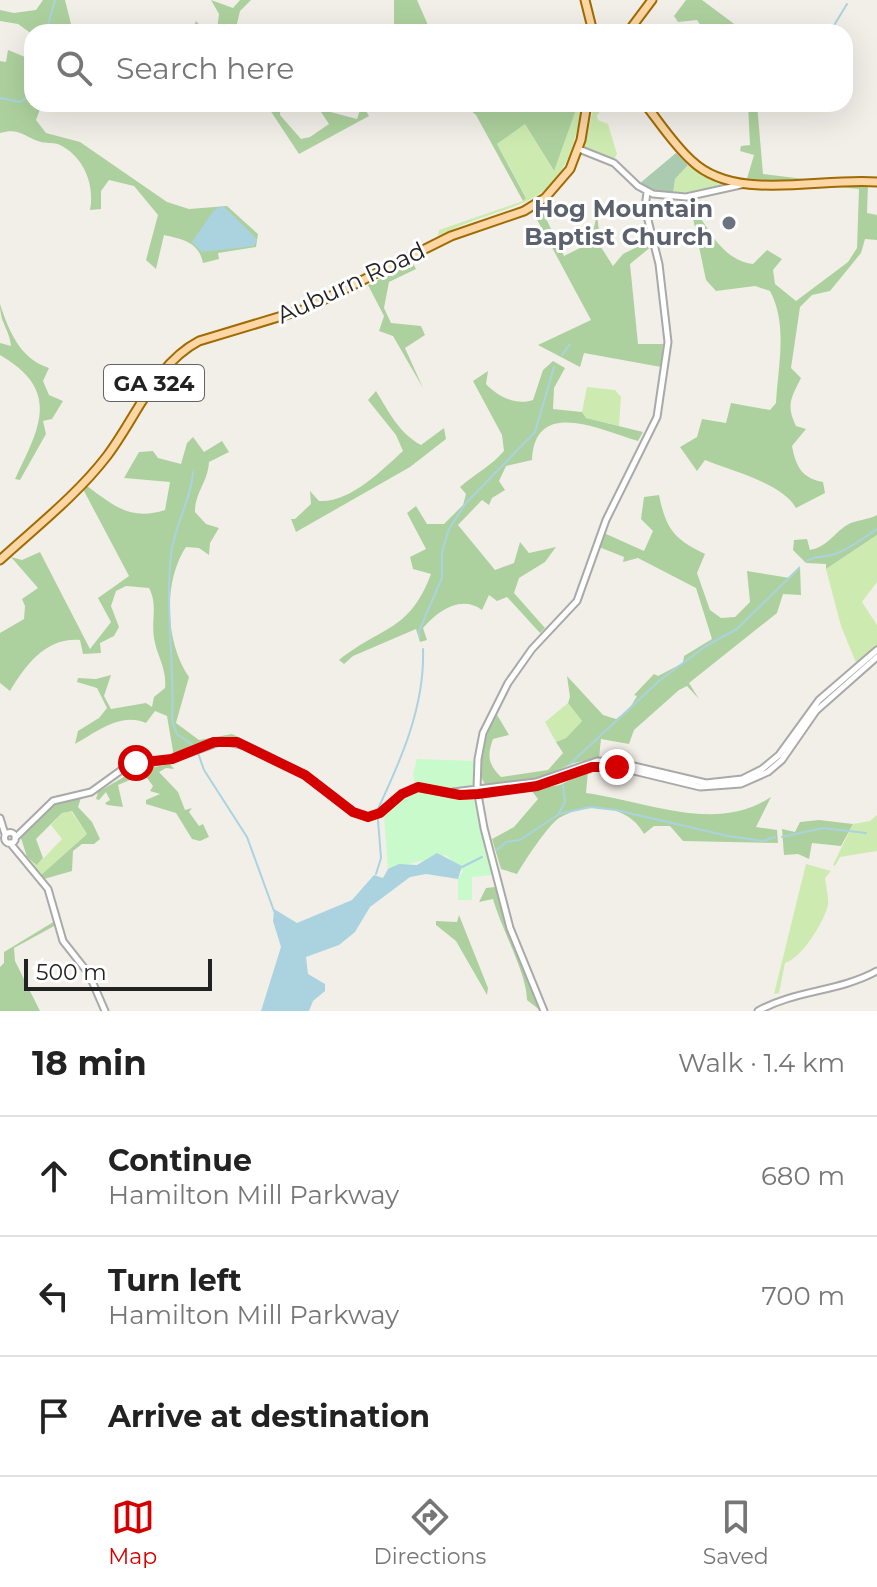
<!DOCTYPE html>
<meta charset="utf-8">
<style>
:root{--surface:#fff;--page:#f6f6f6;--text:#222;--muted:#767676;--line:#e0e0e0;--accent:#d40000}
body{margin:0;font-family:Montserrat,sans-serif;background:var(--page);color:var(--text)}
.scale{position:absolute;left:24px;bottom:20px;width:188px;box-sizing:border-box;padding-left:8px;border:4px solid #222;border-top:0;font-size:22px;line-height:28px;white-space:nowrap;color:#222;-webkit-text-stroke:6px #fff;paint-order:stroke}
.stop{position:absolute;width:24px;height:24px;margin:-18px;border:6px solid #d40000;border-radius:50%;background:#fff}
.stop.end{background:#d40000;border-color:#fff;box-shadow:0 2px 8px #0008}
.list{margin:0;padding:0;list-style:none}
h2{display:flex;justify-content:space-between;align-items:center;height:104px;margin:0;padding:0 32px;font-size:34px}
h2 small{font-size:26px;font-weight:400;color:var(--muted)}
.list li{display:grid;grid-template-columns:52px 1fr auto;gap:24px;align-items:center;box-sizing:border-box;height:120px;padding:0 32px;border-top:2px solid var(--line)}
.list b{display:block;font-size:30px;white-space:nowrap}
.list p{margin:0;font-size:26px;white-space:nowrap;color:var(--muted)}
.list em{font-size:26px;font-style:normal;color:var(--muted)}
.icon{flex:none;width:44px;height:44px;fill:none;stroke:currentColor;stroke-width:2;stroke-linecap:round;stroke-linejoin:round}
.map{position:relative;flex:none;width:877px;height:1011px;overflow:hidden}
.search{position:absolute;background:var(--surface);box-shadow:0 8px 32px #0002;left:24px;right:24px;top:24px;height:88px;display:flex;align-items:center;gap:20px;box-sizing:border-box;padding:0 28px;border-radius:24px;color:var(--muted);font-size:30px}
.sheet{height:464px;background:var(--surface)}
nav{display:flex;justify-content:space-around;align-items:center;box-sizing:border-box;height:112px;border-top:2px solid var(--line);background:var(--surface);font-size:22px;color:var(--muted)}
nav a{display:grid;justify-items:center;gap:4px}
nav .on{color:var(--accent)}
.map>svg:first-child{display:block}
.grass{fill:#cdebb0}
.forest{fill:#add19e}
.cemetery{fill:#aacbaf}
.park{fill:#c8facc}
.water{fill:#aad3df}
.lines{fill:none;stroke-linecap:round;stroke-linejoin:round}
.stream{stroke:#aad3df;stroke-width:2}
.minor-casing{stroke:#a9a9a9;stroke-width:9}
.major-casing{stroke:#a06b00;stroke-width:11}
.minor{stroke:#fff;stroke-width:5}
.major{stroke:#fcd6a4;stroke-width:7}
.route{stroke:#d40000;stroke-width:10}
.worship-dot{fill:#6b7280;stroke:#fff;stroke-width:3}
.labels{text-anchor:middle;stroke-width:6;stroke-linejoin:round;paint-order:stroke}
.shield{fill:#fff;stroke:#646464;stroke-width:2}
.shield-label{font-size:22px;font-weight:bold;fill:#222}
.worship-label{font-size:24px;font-weight:bold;fill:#5b616d;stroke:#fff;text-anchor:end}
.street-label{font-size:24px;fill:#222;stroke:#fff}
</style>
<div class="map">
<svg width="877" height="1011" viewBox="0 0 877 1011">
<rect width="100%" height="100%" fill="#f2efe9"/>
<path class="grass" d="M 578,104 L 582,104 C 564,218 522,194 438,236 L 439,230 L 523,201 L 526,197 L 497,144 L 525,124 L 553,170 Z
M 594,104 L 607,104 L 609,109 L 602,108 L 597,116 L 598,120 L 608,124 L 617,154 L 614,159 L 585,147 Z
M 688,165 L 706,177 L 733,185 L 673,194 L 675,179 Z
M 587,387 L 615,390 L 621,397 L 619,426 L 586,418 L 582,412 Z
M 877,535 L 877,582 L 862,602 L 877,625 L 877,647 L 857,665 L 841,626 L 826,569 Z
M 568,703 L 582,721 L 566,738 L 556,742 L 545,722 Z
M 71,811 L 87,834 L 41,875 L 27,857 L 38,864 L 62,839 L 51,825 L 62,813 Z
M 877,815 L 877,851 L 840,857 L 835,866 L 833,865 L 853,824 L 870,821 Z
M 806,864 L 831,871 L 825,878 C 826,887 829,897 828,905 C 824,922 802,958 785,963 L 779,993 L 774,994 Z"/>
<path class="forest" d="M 43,0 L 65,0 L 73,32 L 32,34 L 18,24 L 0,21 L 0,10 L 14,13 L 36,10 Z
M 211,0 L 233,8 L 240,0 L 251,0 L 240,11 L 235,32 L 191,32 L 196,21 L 205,31 L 217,30 L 219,14 Z
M 394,0 L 417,0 L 431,32 L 364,32 L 377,25 L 394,25 Z
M 686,0 L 702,0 L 745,32 L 705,32 L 697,20 L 678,22 L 674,16 Z
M 8,50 L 30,59 L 32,54 L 32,104 L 42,104 L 36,120 L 46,133 L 80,142 L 167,202 L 189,209 L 227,206 L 258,234 L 256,247 L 218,253 L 219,259 L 203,263 C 199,242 182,239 164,235 L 156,269 L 146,260 L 158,215 L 134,186 L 109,180 L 101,191 L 101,209 L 90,210 C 95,185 84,157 60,145 C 54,142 47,144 41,142 C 24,137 20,127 0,133 L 0,61 L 6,62 Z
M 266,104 L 281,104 L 280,115 L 301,139 L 310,137 L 329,124 L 319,109 L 357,119 L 362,104 L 369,116 L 299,154 Z
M 451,104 L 578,104 L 554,171 L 525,124 L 497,144 L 526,198 L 523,201 L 476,115 L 469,109 L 458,112 Z
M 748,104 L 757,104 L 763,174 L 804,179 L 746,182 L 754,155 L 740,151 L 741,146 L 750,145 Z
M 841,184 L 868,185 L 867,213 L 877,215 L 877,240 L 865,239 L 861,253 L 830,291 L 812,295 L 800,307 L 791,368 L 801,378 C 791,398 786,405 796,426 L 806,429 L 792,446 C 796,467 802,478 823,482 L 825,493 L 796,508 C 782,483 732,471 705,460 L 697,471 L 680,447 L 697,437 L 702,419 L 726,423 L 731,403 L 770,410 L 776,403 C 778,366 788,325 770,291 L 755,286 L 716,291 L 706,280 L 689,199 C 706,224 720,260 753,264 L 767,250 L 782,259 L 773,270 L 775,284 L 796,301 L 848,262 L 857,248 L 859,189 L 839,187 Z
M 542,210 L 564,256 L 590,243 L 597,215 L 601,247 L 613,266 L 623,254 L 649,241 L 652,246 L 630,264 L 638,344 L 663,344 L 661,367 L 584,353 L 580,367 L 538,345 L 591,320 L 534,214 Z
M 413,263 L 416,269 L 389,282 L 384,308 L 391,323 L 421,326 L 425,335 L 405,348 L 423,388 L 393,336 L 379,331 L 384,316 L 368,285 Z
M 0,304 C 9,331 20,359 49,368 L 43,381 L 49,395 L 63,401 L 52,419 L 43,421 L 46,434 L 20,480 L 15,479 C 39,428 62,391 0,355 L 0,343 L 11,346 C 9,328 0,324 0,304 Z
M 553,361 L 565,368 L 554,388 L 553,409 L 582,412 L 586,418 L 643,432 L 638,441 C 600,430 535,397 532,460 L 506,466 L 499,481 L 505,490 L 492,498 L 489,505 L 482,500 L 458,525 L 495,570 L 514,563 L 520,542 L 529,553 L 556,547 L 545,562 L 519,578 L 514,593 L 545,628 L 540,633 L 507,597 L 497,601 L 489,595 L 482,610 C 461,595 439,610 423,628 L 427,640 L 420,642 L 416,629 L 353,656 L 344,664 L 339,660 C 383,625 409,632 431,574 L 413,569 L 410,557 L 426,549 L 407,513 L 416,506 L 427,524 L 444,524 L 463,505 L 466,494 L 460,487 C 475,474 491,466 504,451 L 502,435 L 473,381 L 488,371 L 486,384 C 497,396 516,406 533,400 L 543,370 Z
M 376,391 C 389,412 399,433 421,445 L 444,428 L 446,439 L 410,467 L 296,532 L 291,519 L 295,519 L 311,504 L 310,491 L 319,501 C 350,503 382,470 403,451 L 396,435 L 368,400 Z
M 193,437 L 204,452 L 222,441 L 229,452 L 209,462 C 208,482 195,492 195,512 L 206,524 L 219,528 L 210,543 L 209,555 L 199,548 L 186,547 C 163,581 165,643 189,677 L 176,723 L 199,740 L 232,734 L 272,753 L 269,755 C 229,732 214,740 174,757 L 167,716 L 155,711 L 146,723 C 120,712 97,732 75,744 L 78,731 L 99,718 L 107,708 L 97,688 L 77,682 L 78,678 L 96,679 L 111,675 L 104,696 L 111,709 L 146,703 L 152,707 L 154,697 L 165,688 C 167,668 157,657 154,638 C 151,620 158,605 149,588 L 126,586 L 116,591 L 111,606 L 119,627 L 114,636 L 100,643 L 101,653 L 83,654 L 80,640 C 47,637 26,664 10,691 L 0,683 L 0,633 L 24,619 L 25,606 L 22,599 L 38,588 L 11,557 L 22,560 L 40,552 L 90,649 L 111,622 L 98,598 L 129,576 L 84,491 L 87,486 C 114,506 131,521 165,510 L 170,482 L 124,478 L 139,452 L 153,451 L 158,458 L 181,464 L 187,443 Z
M 659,495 C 666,529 674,539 705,554 L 697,573 L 710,610 L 721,618 L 735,617 L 750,602 L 747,571 L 790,578 L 800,566 L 801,595 L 783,594 L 777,613 L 689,683 L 699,699 L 687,686 L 679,690 L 634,730 L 629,744 L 601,739 L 599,758 L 574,763 L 536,779 L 485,784 C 471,765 488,732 496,713 L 509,735 L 493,739 C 487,756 488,764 501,777 L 548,770 L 563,753 L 556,742 L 566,738 L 582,721 L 568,703 L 570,697 L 567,676 L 603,715 L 616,719 L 628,711 L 637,696 L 634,695 L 654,674 L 658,676 L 683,663 L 684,656 L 712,639 L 696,588 L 638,558 L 623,562 L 624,557 L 599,547 L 604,533 L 644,551 L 653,531 L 641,519 L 644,497 Z
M 877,515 L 877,535 L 826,569 L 826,564 L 806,563 L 793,550 L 794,540 L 807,539 L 810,550 C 827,547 834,533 847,525 C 855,520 868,520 877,515 Z
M 170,764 L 174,769 L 166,768 L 159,772 L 178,792 L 185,810 L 192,808 L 189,812 L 199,826 L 203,824 L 209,837 L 200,841 L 192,839 L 176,813 L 146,804 L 146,800 L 160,794 L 150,791 L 153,786 L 147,778 L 137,777 L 118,785 L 123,807 L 107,805 L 105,803 L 110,800 L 106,792 L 99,800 L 96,799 L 98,792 L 134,771 Z
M 588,771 L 586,793 C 646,801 716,834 771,797 L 756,827 L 777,830 L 778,843 L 683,841 L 670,826 L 654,826 L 644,834 C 628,804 587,801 559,818 C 548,825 524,862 517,874 L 501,869 L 492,839 L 514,827 L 538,799 L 531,790 L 560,785 Z
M 77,798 L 81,798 L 78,807 L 92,822 L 100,839 L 94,844 L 82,844 L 73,851 L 72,871 L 44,879 L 41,875 L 87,834 L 72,811 L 62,813 L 36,839 L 43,858 L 37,865 L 27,857 L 21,838 L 56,802 Z
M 819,820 L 853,824 L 841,846 L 812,843 L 809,859 L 798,854 L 784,855 L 782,829 L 795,832 L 800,822 Z
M 495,887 L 541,1011 L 527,1000 C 527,974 501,928 493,899 L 479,902 L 486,888 Z
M 459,915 L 488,988 L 487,995 L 456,941 L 436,925 L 436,921 L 457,922 Z
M 55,921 L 56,925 L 14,948 L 15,961 L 40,1011 L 0,1011 L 0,967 L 4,963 L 4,952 Z"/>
<path class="cemetery" d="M 676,153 L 688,165 L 675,179 L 673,194 L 652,192 L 639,184 Z"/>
<path class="park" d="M 417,759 L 475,761 L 473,786 L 451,791 L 415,786 L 413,774 Z
M 414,790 L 472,797 L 475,802 L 492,875 L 472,877 L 472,900 L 458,900 L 458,879 L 463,871 L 446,855 L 388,869 L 384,816 Z"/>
<path class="water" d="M 223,206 C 226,209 254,235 257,240 L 254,246 L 202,252 L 192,242 L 214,210 Z
M 437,853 L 462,866 L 458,879 L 426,874 L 410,877 L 370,907 L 355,932 L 339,945 L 306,957 L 308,974 L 325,984 L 325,991 L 313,1001 L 309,1011 L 261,1011 L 281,947 L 273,921 L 274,909 L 297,923 L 352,900 L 374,875 L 383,878 L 388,869 L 399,864 L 417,865 Z"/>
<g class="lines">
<path class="stream" d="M 46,32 L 55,0
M 830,32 L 847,4
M 0,98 L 20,102 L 32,94
M 562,355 L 570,344
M 193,472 C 191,501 174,526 171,555 C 165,611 175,666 172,721 L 177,734 L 194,746
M 807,561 C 816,555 821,558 831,555 C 847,551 863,538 877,529
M 420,637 L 419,631 L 442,578 L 442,552 L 449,529 L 466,503 L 535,432 L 554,367
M 198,753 L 204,770 L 247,837 L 274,911
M 570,764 L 660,680 L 706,646 L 737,629 L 799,568
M 377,811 C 401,760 425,706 423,649
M 559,813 L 565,802 L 563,785
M 782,837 L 823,828 L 866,833
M 497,850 L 506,842 L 520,840 L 559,814 L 590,807 L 616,810 L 728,836 L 763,841 L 775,837
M 462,867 L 482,857
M 376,874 L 381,858 L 378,820"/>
<defs>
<path id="minor" d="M 579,149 L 614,163 L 638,186 L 653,194 L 686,197 L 745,184
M 453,792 L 536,782 L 597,761 L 617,762 L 706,783 L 742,779 L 762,769 L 779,755 L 819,700 L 877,650
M 0,818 L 5,834
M4.5 838a5.5 5.5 0 1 1 11 0a5.5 5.5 0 1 1-11 0Z
M 15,838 L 53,801 L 91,792 L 127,766 L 172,759 L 222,741 L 247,746 L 305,775 L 353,812 L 368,817 L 380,813 L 402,794 L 418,787 L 460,795 L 479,794 L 537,786 L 592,767 L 617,767 L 700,787 L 741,784 L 768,772 L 782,760 L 816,711 L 877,657
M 10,843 L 48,889 L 63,941 L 89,974 L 105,1011
M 544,1011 L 510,928 L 484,828 L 477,789 L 478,759 L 483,733 L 508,683 L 532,649 L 577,601 L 606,520 L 657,417 L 668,342 L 659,264 L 645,208 L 647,192
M 758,1011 C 795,990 839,992 877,971"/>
<path id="major" d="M 585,0 L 593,32
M 628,32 L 652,0
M 645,104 C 660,123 674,145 692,161 C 736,203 820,177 877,182
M 0,560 C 36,527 77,495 107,456 C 136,418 155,364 199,341 L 305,309 L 451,236 L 524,211 L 545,198 L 570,169 L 581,140 L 587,104"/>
</defs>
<use href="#minor" class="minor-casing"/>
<use href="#major" class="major-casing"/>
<use href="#minor" class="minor"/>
<use href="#major" class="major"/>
</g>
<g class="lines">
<path class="route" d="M 136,763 L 172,759 L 214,742 L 237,742 L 305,775 L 353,812 L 368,817 L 380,813 L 402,794 L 418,787 L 460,795 L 478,794 L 537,786 L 592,767 L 617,767"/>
</g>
<circle class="worship-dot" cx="729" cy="223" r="8"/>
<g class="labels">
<rect class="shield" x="104" y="365" width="100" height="36" rx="6"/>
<g class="shield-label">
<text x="154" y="391">GA 324</text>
</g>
<g class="worship-label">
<text x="713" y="217">Hog Mountain<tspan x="713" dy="28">Baptist Church</tspan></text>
</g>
<g class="street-label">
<text transform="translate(351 283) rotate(-25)" y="8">Auburn Road</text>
</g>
</g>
</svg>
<div class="scale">500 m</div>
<div class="stop" style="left:136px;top:763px"></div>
<div class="stop end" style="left:617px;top:767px"></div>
<div class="search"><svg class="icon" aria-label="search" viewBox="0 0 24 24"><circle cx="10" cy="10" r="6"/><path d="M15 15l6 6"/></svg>Search here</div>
</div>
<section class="sheet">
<h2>18 min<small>Walk · 1.4 km</small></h2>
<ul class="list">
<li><svg class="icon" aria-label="ahead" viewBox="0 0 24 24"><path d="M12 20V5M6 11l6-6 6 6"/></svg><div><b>Continue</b><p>Hamilton Mill Parkway</p></div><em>680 m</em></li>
<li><svg class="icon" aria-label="left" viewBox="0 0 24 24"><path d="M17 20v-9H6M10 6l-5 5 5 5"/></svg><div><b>Turn left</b><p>Hamilton Mill Parkway</p></div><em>700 m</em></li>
<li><svg class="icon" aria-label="arrive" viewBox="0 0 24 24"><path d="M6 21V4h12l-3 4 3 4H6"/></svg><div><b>Arrive at destination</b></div></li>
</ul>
</section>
<nav>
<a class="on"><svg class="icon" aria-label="map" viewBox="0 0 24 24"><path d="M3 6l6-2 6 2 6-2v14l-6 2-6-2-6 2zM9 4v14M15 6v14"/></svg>Map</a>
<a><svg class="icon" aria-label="directions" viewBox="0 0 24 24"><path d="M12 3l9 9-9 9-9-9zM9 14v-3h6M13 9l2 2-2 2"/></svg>Directions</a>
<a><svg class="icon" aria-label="saved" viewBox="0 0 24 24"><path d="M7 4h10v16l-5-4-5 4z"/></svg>Saved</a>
</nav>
